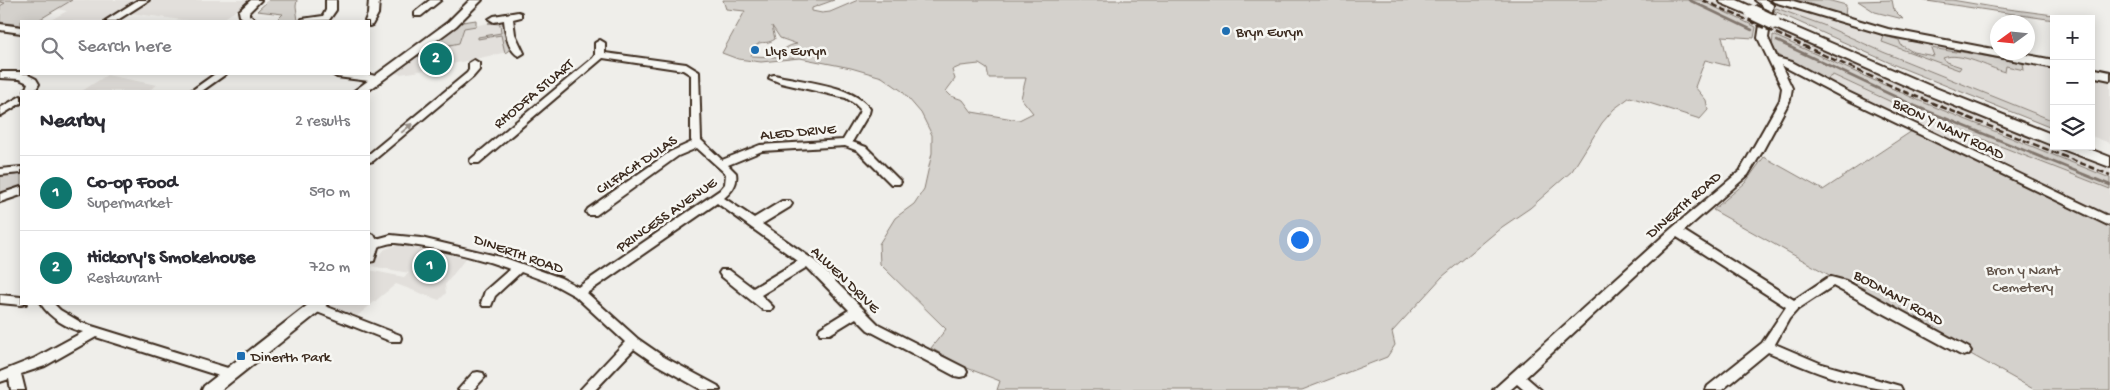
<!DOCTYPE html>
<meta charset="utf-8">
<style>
:root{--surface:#fff;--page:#f2f2f3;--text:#2b2b33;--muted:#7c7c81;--line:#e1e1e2;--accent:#0f766e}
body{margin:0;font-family:"Gochi Hand",sans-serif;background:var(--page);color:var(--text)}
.controls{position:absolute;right:15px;top:15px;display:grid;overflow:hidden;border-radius:0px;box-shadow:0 2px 12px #0003}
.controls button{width:45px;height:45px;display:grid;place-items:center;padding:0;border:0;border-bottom:1px solid var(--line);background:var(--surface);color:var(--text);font:25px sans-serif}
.compass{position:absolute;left:1990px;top:15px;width:45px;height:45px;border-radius:50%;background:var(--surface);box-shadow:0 2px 12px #0003;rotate:255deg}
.you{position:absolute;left:1299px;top:239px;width:18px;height:18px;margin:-12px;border:4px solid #fff;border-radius:50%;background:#1a73e8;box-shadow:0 0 0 8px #1a73e833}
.badge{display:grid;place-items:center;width:32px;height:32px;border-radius:50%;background:var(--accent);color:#fff;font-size:16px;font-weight:700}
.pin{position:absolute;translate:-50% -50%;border:2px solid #fff;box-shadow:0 1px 5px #0006}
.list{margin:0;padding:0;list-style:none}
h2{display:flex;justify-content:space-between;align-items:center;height:65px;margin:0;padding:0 20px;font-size:21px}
h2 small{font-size:16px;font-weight:400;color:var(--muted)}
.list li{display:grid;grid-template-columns:32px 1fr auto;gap:15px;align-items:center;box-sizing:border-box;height:75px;padding:0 20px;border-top:1px solid var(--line)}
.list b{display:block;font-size:19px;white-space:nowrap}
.list p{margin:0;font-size:16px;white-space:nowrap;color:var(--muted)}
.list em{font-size:16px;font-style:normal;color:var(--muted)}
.icon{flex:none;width:28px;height:28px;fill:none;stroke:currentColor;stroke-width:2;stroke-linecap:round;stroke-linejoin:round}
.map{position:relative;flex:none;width:2110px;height:390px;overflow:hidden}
.search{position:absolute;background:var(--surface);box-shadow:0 2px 12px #0003;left:20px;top:20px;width:350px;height:55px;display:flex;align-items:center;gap:12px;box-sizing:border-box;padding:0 18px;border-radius:0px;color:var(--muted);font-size:19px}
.panel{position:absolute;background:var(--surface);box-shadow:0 2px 12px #0003;left:20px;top:90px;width:350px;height:215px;border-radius:0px}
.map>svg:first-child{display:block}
.built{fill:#e2dfdb}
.green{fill:#d4d1cc;stroke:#887e75;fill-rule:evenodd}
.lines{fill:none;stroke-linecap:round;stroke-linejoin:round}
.stream{stroke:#81766d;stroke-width:2.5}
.minor-casing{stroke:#3b2a1e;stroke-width:4}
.major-casing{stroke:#3b2a1e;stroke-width:4}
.highway-casing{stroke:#3b2a1e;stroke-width:4}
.minor{fill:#f6f6f2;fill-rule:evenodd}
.major{fill:#f6f6f2;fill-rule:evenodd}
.highway{fill:#f6f6f2;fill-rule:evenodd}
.rail{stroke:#3b2a1e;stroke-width:2.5;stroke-dasharray:7 3;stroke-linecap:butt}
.highway-bridge-casing{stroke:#3b2a1e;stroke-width:18;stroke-linecap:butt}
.highway-bridge{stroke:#f6f6f2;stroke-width:14}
.oneway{fill:#989088}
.poi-dot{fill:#1f6fb2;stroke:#f6f6f2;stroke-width:2}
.labels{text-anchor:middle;stroke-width:5;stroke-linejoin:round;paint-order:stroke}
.poi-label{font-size:15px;fill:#3b2a1e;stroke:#f6f6f2;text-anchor:start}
.street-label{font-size:15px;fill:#3b2a1e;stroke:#f6f6f2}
.park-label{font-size:15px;fill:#61544a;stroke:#f6f6f2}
</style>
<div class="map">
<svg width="2110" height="390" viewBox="0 0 2110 390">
<rect width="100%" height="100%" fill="#efeeea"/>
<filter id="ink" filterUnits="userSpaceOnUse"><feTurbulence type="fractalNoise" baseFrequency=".02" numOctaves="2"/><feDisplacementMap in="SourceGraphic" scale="10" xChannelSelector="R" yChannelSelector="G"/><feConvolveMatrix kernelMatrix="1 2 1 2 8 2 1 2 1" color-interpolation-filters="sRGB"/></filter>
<g filter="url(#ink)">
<path class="built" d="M 72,0 L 136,0 L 102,21 L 49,21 L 67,11 L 57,9 Z
M 152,0 L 252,0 L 220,21 L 189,21 L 131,13 Z
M 1700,0 L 1717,0 L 1756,19 L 1756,27 Z
M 1778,0 L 1846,21 L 2054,64 L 2054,121 L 1883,52 L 1823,25 L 1776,8 L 1770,1 Z
M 488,23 L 503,24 L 507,52 L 415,72 L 400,74 L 395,73 L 396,69 L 442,38 L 464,28 Z
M 1769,25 L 1910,88 L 2110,168 L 2110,178 L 1920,101 L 1848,69 L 1773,35 Z
M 2091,72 L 2110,76 L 2110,143 L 2091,136 Z
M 107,75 L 157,85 L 148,91 L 82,91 Z
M 1832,75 L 1913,112 L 2110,189 L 2110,216 L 1887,112 L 1825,80 Z
M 397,245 L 466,258 L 445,285 L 446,293 L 439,300 L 396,284 L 357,316 L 328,305 L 327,304 L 369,304 L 369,270 L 404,277 L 409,273 L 371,266 L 385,249 Z"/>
<path class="green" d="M 0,0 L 72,0 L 37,21 L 21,21 L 21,25 L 0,22 L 0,6 L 5,3 L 0,2 Z
M 269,0 L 297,0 L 296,6 L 298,21 L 276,21 L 283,14 L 257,11 Z
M 723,0 L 834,0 L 812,8 L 812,11 L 822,13 L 830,12 L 858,0 L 1700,0 L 1756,27 L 1754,38 L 1722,36 L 1729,66 L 1705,60 L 1695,87 L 1706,100 L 1708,110 L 1700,119 L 1630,97 L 1614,109 L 1602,123 L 1572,171 L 1530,208 L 1502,227 L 1442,277 L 1392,332 L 1395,345 L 1387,357 L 1302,390 L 997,390 L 1000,381 L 962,366 L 931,348 L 946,329 L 880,264 L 879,244 L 895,218 L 914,204 L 924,189 L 932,153 L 932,135 L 921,113 L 902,91 L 882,77 L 851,68 L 800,58 L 761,62 L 738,59 L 722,53 L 745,11 L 726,9 ZM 772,26 L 780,38 L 797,44 C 788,45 782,50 778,57 L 751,56 C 759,34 762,48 775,39 ZM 979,64 L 987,69 L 989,78 L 1026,78 L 1021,98 L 1033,113 L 1019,120 L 972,112 L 963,100 L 951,96 L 946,91 L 955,79 L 952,70 L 961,66 Z
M 1787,0 L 1827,0 L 1846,5 L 1845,17 Z
M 1892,0 L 1894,10 L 1903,19 L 1875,12 L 1858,1 Z
M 1920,0 L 1952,0 L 1993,7 L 2084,19 L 2054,20 Z
M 1776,8 L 1823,25 L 1883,52 L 2054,121 L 2054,129 L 1897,66 L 1774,11 Z
M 476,20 L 476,26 L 464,28 L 459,43 L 445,46 L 436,53 L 415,57 L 442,38 L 456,23 Z
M 504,20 L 510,48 L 508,51 L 505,53 L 501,35 L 478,39 L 478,37 L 501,33 L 500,24 L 488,23 Z
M 1773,35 L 1920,101 L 2110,178 L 2110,189 L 1913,112 L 1833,75 L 1825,80 L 1791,61 L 1780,57 L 1772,47 Z
M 1884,36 L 1899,40 L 1901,45 L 1913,52 L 1934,56 L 1931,48 L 1956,52 L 1956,51 L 2023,63 L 2024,70 L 2006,66 L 2005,72 C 1988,68 1961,51 1943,58 L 1946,62 L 1961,67 L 1959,70 L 1882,42 Z
M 1912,131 L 2110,225 L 2110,390 L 2035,390 L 1713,210 L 1745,183 L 1764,157 L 1823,190 Z
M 21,172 L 21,188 L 0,195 L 0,174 Z"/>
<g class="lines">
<path class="stream" d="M 1689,0 L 1752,30
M 1777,41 L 1915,106 L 2110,185"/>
<defs>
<path id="minor" d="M 138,0 L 149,0 L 116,21 L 105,21 Z
M 251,0 L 261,0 L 249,12 L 249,15 L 257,21 L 247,21 L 240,16 L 239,11 Z
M 326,0 L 336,0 L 336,10 L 329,20 L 301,21 L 302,19 L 323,16 L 326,10 Z
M 369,0 L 379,0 L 378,14 L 372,25 L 369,26 L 369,21 L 365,21 L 368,14 Z
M 430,0 L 441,0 L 421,16 L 415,16 L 415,12 Z
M 1755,0 L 1766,0 L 1773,5 L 1768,38 L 1777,58 L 1792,62 L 1848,92 L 2110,217 L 2110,226 L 1840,96 L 1781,65 L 1792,88 L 1790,100 L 1762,152 L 1748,175 L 1684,231 L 1794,300 L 1827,278 L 1831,277 L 1846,281 L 1969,348 L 1971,351 L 1969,354 L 1964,356 L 1959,354 L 1833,286 L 1798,309 L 1789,319 L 1775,344 L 1822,364 L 1900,386 L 1902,390 C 1856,390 1810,370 1768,352 L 1722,390 L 1706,390 L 1708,386 L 1762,343 L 1786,307 L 1677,237 L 1526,377 L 1541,390 L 1524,390 L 1517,384 L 1510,390 L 1493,390 L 1672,228 L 1740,171 L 1780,100 L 1782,88 L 1758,38 L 1763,6 Z
M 518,12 L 521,13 L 521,17 L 513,19 L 515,34 L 524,53 L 519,56 C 508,51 505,31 504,20 L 494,22 L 489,19 L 494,16 Z
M 0,24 L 21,27 L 21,33 L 0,30 Z
M 600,40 L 605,43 L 605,53 L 686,64 L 699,72 L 701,140 L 722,160 L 760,145 L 843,140 L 859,113 L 860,109 L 855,104 L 846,98 L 781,83 L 769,78 L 770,76 L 774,75 C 803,82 852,84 870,109 L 869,113 L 852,142 L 866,147 L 901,182 L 899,184 L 891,184 L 858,151 L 845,146 L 762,151 L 728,165 L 736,173 C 738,184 732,191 724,198 L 754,218 L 782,201 L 790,201 L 792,204 L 790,207 L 762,224 L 815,261 L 878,324 L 965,368 L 967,372 L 965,376 L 960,377 L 955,376 L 868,330 L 856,318 L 830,334 L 820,334 L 819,331 L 820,328 L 849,310 L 807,267 L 761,295 L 773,307 L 771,310 L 763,310 L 721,276 L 719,273 L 721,270 L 729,270 L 753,288 L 798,261 L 717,203 L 587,293 L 638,339 L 664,357 L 718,386 L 720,390 L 702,390 L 654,363 L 634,349 L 595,390 L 580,390 L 625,342 L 575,296 L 553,284 L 521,272 L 495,296 L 491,306 L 483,306 L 481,303 L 485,291 L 510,269 C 474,256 433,247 395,243 C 386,242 378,249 369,247 L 369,241 L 391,235 L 421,238 L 505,258 L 561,278 L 578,287 L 720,190 L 725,184 L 726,174 L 697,148 L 678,156 L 596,215 L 588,215 L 586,212 L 588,209 L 670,152 L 692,142 L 691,140 L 691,75 L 683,70 L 603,58 L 479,163 L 471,163 L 470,161 L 471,159 L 593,58 L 595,55 L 595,43 Z
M 474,60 L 479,63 L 479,70 L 473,77 L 373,161 L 369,162 L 369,154 L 467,73 L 469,70 L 469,63 Z
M 0,72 L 21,72 L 21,74 L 29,74 L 28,75 L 36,79 L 39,84 L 35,91 L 25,91 L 28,83 L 19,79 L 0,78 Z
M 215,74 L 226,74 L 202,91 L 191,91 Z
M 332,74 C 344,73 373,72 382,79 L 377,82 L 337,77 Z
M 21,96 L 21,103 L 0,116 L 0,108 Z
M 21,167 L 21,173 L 0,175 L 0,169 Z
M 21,187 L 21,195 L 0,202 L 0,194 Z
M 0,295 L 21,297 L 21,304 L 26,304 L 21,305 L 0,303 Z
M 41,304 L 54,304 L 60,310 L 82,323 L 234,370 L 236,374 L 234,378 L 229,379 L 96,337 L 45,366 L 21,374 L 25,390 L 11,390 L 9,379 L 0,382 L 0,372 L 35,358 L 83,332 C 67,328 50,318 41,304 Z
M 312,304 L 320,304 L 400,335 L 401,338 L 400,341 L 390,341 L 312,310 L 310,307 Z
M 478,372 L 483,373 L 485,377 L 473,390 L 458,390 L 473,373 Z"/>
<path id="major" d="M 470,0 L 482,0 L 456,26 L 368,91 L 354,91 L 448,22 Z
M 1772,0 L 1790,0 L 1888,29 L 1998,50 L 1998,52 L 2012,52 L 2054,60 L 2054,68 L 1886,35 L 1774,2 Z
M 2091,68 L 2110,72 L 2110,80 L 2091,76 Z
M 369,233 L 374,235 L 379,244 L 374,261 L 369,262 Z
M 309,304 L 327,304 L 324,308 L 221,390 L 202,390 L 204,386 Z"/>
<path id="highway" d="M 1719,0 L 1737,0 L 1757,9 L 1759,12 L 1752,16 L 1721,3 Z
M 1773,18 L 1928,85 L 2054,135 L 2054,146 L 1918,91 L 1768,25 L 1766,22 L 1768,19 Z
M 2059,146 L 2082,146 L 2110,157 L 2110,167 L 2062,149 Z"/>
</defs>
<use href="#minor" class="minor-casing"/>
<use href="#major" class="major-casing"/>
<use href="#highway" class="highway-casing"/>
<use href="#minor" class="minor"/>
<use href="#major" class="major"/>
<use href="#highway" class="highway"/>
<path class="rail" d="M 1703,0 L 1905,92 L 2110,175"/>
<defs>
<path id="highway-bridge" d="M 1752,12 L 1773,22"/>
</defs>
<use href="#highway-bridge" class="highway-bridge-casing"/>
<use href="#highway-bridge" class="highway-bridge"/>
</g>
<defs><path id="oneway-solid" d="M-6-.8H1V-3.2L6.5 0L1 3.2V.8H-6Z" transform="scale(1.25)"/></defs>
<use class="oneway" href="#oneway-solid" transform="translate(407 128) rotate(-40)"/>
</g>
<g class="poi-dot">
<circle cx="1226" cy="31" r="5"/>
<circle cx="755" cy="50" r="5"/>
<rect x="236" y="351" width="10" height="10" rx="2.5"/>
</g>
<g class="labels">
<g class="poi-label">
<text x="1236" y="36">Bryn Euryn</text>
<text x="765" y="55">Llys Euryn</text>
<text x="251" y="361">Dinerth Park</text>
</g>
<g class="street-label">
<text transform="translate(533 93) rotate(-40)" y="5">RHODFA STUART</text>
<text transform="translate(1949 128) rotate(26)" y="5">BRON Y NANT ROAD</text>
<text transform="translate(798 131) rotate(-5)" y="5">ALED DRIVE</text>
<text transform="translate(636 164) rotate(-34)" y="5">CILFACH DULAS</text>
<text transform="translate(1683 204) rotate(-41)" y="5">DINERTH ROAD</text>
<text transform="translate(666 214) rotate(-35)" y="5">PRINCESS AVENUE</text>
<text transform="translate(519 253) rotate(19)" y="5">DINERTH ROAD</text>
<text transform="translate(846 279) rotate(44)" y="5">ALWEN DRIVE</text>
<text transform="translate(1899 297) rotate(29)" y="5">BODNANT ROAD</text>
</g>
<g class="park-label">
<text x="2023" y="274">Bron y Nant<tspan x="2023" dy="17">Cemetery</tspan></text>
</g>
</g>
</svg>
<div class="controls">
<button>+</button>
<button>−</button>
<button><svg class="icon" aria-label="layers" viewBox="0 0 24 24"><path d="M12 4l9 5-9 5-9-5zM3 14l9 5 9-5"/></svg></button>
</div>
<svg class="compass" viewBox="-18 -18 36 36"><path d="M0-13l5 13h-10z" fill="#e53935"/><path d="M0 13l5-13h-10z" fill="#7c7c81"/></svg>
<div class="you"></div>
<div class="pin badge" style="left:430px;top:266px">1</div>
<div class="pin badge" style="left:436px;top:59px">2</div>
<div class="search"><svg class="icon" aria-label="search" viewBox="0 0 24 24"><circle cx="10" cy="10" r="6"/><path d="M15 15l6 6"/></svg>Search here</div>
<section class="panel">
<h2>Nearby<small>2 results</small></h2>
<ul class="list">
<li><span class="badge">1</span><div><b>Co-op Food</b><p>Supermarket</p></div><em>590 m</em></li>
<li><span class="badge">2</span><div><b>Hickory's Smokehouse</b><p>Restaurant</p></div><em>720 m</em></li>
</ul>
</section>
</div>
